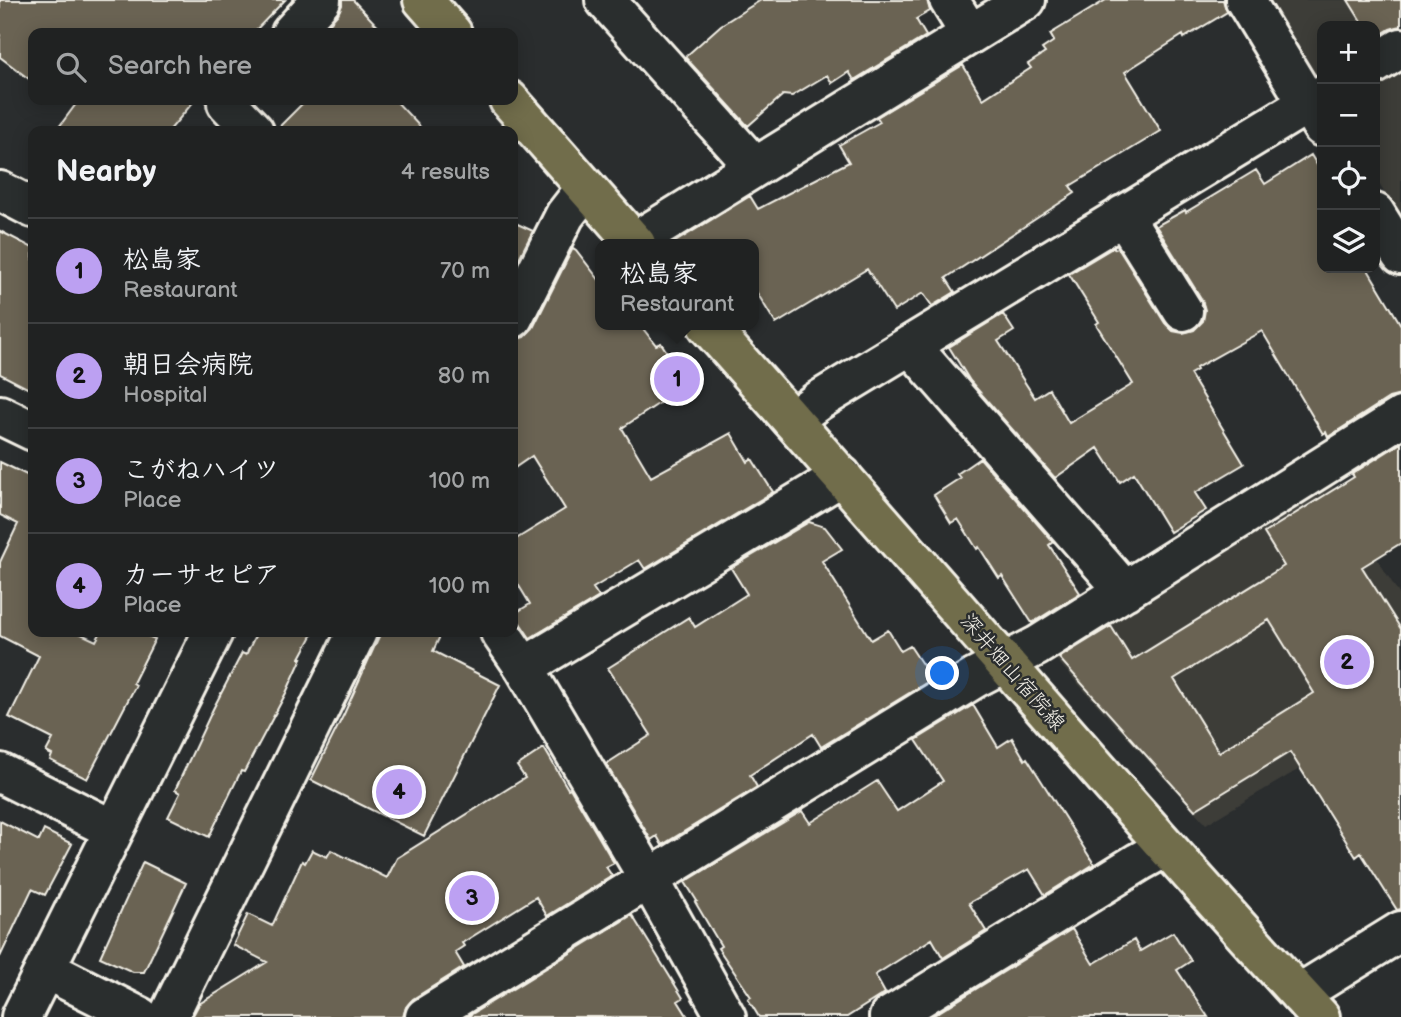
<!DOCTYPE html>
<meta charset="utf-8">
<style>
:root{--surface:#202222;--page:#282a2a;--text:#f1f3f6;--muted:#a2a4a5;--line:#3d3f40;--accent:#bca0f2}
body{margin:0;font-family:"Balsamiq Sans","Klee One",sans-serif;background:var(--page);color:var(--text)}
.controls{position:absolute;right:21px;top:21px;display:grid;overflow:hidden;border-radius:14px;box-shadow:0 4px 18px #0003}
.controls button{width:63px;height:63px;display:grid;place-items:center;padding:0;border:0;border-bottom:2px solid var(--line);background:var(--surface);color:var(--text);font:35px sans-serif}
.you{position:absolute;left:943px;top:674px;width:24px;height:24px;margin:-18px;border:5px solid #fff;border-radius:50%;background:#1a73e8;box-shadow:0 0 0 10px #1a73e833}
.badge{display:grid;place-items:center;width:46px;height:46px;border-radius:50%;background:var(--accent);color:#111;font-size:23px;font-weight:700}
.pin{position:absolute;translate:-50% -50%;border:4px solid #fff;box-shadow:0 2px 7px #0006}
.popup{position:absolute;left:595px;top:239px;width:164px;height:91px;box-sizing:border-box;display:grid;place-content:center;border-radius:14px;background:var(--surface);filter:drop-shadow(0 2px 5px #0005);font-size:23px;white-space:nowrap;color:var(--muted)}
.popup b{font-size:26px;color:var(--text)}
.popup::after{content:'';position:absolute;left:50%;top:100%;margin-left:-14px;border:14px solid transparent;border-top-color:var(--surface)}
.list{margin:0;padding:0;list-style:none}
h2{display:flex;justify-content:space-between;align-items:center;height:91px;margin:0;padding:0 28px;font-size:30px}
h2 small{font-size:23px;font-weight:400;color:var(--muted)}
.list li{display:grid;grid-template-columns:46px 1fr auto;gap:21px;align-items:center;box-sizing:border-box;height:105px;padding:0 28px;border-top:2px solid var(--line)}
.list b{display:block;font-size:26px;white-space:nowrap}
.list p{margin:0;font-size:23px;white-space:nowrap;color:var(--muted)}
.list em{font-size:23px;font-style:normal;color:var(--muted)}
.icon{flex:none;width:38px;height:38px;fill:none;stroke:currentColor;stroke-width:2;stroke-linecap:round;stroke-linejoin:round}
.map{position:relative;flex:none;width:1401px;height:1017px;overflow:hidden}
.search{position:absolute;background:var(--surface);box-shadow:0 4px 18px #0003;left:28px;top:28px;width:490px;height:77px;display:flex;align-items:center;gap:18px;box-sizing:border-box;padding:0 24px;border-radius:14px;color:var(--muted);font-size:26px}
.panel{position:absolute;background:var(--surface);box-shadow:0 4px 18px #0003;left:28px;top:126px;width:490px;height:511px;border-radius:14px}
.map>svg:first-child{display:block}
.built{fill:#3d3d39}
.building{fill:#6a6353;stroke:#f4f1e8;stroke-width:2;fill-rule:evenodd}
.lines{fill:none;stroke-linecap:round;stroke-linejoin:round}
.minor-casing{stroke:#f4f1e8;stroke-width:44}
.major-casing{stroke:#f4f1e8;stroke-width:44}
.minor{stroke:#2a2d2e;stroke-width:38}
.major{stroke:#716d4b;stroke-width:38}
.labels{text-anchor:middle;stroke-width:5;stroke-linejoin:round;paint-order:stroke}
.street-label{font-size:21px;fill:#f4f1e8;stroke:#2a2d2e}
</style>
<div class="map">
<svg width="1401" height="1017" viewBox="0 0 1401 1017">
<rect width="100%" height="100%" fill="#2a2d2e"/>
<filter id="ink" filterUnits="userSpaceOnUse"><feTurbulence type="fractalNoise" baseFrequency=".0143" numOctaves="2"/><feDisplacementMap in="SourceGraphic" scale="14" xChannelSelector="R" yChannelSelector="G"/><feConvolveMatrix kernelMatrix="1 2 1 2 8 2 1 2 1" color-interpolation-filters="sRGB"/></filter>
<g filter="url(#ink)">
<path class="built" d="M 1264,0 L 1401,0 L 1401,40 L 1375,56 L 1375,26 L 1322,26 L 1322,81 L 1311,76 Z
M 1401,66 L 1401,221 L 1375,177 L 1375,82 Z
M 1332,486 L 1401,597 L 1401,709 L 1206,824 L 1049,652 Z"/>
<path class="building" d="M 0,0 L 285,0 L 253,33 L 33,33 L 33,82 L 0,57 Z
M 342,0 L 353,0 L 384,33 L 334,33 L 327,26 L 338,14 L 342,5 Z
M 761,0 L 927,0 L 930,11 L 916,19 L 926,36 L 854,80 L 849,72 L 832,83 L 827,75 L 792,96 L 783,95 L 748,126 L 685,57 L 721,25 Z
M 1106,0 L 1223,0 L 1227,12 L 1184,38 L 1183,35 L 1125,72 L 1161,131 L 1070,186 L 1075,193 L 946,278 L 955,292 L 932,306 L 923,293 L 894,311 L 867,269 L 776,324 L 754,288 L 754,244 L 672,244 L 750,196 L 758,209 L 849,162 L 839,145 L 880,122 L 877,117 L 963,65 L 983,99 L 1031,68 L 1028,64 L 1045,53 L 1042,49 L 1054,41 L 1050,34 Z
M 1348,0 L 1401,0 L 1401,26 L 1390,29 L 1375,38 L 1375,26 L 1364,26 Z
M 79,100 L 195,100 L 169,131 L 56,131 Z
M 306,100 L 395,100 L 424,131 L 275,131 Z
M 1311,155 L 1322,173 L 1322,268 L 1367,268 L 1401,325 L 1401,395 L 1389,398 L 1328,437 L 1326,432 L 1323,434 L 1262,331 L 1196,368 L 1197,370 L 1190,374 L 1244,464 L 1195,493 L 1206,510 L 1170,532 L 1134,473 L 1120,482 L 1098,448 L 1055,478 L 970,381 L 949,347 L 1003,314 L 1014,331 L 998,341 L 1035,398 L 1049,389 L 1069,423 L 1133,384 L 1096,324 L 1099,322 L 1069,274 L 1114,247 L 1115,249 L 1118,248 L 1165,323 L 1173,331 L 1183,333 L 1194,330 L 1203,321 L 1205,310 L 1202,300 L 1156,226 L 1185,210 L 1186,212 L 1256,170 L 1265,184 Z
M 513,222 L 533,231 L 513,270 Z
M 0,231 L 33,248 L 33,391 L 0,374 Z
M 573,248 L 576,250 L 600,281 L 600,325 L 640,325 L 656,345 L 661,343 L 688,384 L 622,428 L 651,477 L 731,433 L 748,462 L 752,459 L 773,492 L 645,569 L 639,560 L 593,588 L 599,597 L 530,638 L 514,614 L 530,604 L 513,576 L 513,541 L 565,509 L 532,456 L 513,469 L 513,340 L 524,337 L 533,328 Z
M 1401,443 L 1401,543 L 1362,567 L 1401,629 L 1401,909 L 1397,910 L 1361,853 L 1356,857 L 1290,752 L 1195,810 L 1059,658 L 1111,626 L 1132,660 L 1284,566 L 1264,533 L 1354,477 L 1352,474 ZM 1269,620 L 1314,693 L 1219,752 L 1174,679 Z
M 980,458 L 1053,542 L 1049,545 L 1080,593 L 1032,623 L 1002,576 L 999,578 L 979,547 L 977,549 L 958,519 L 951,523 L 934,495 L 960,478 L 957,474 Z
M 0,462 L 33,478 L 33,632 L 77,632 L 96,641 L 101,632 L 138,632 L 155,639 L 133,683 L 136,685 L 87,779 L 50,760 L 52,755 L 46,752 L 53,739 L 9,717 L 39,656 L 0,636 L 0,562 L 18,524 L 0,515 Z
M 809,522 L 825,527 L 842,549 L 822,561 L 871,640 L 888,630 L 901,651 L 910,646 L 924,667 L 935,661 L 942,673 L 821,747 L 813,734 L 750,775 L 757,787 L 662,845 L 657,836 L 651,840 L 606,764 L 651,735 L 608,668 L 689,617 L 695,627 L 747,594 L 731,568 Z
M 257,632 L 314,632 L 300,658 L 302,658 L 286,693 L 244,772 L 241,771 L 209,837 L 168,817 L 180,793 L 175,790 L 213,709 L 242,653 L 246,655 Z
M 381,632 L 442,632 L 433,651 L 500,685 L 424,836 L 311,780 L 344,714 Z
M 973,705 L 998,747 L 1012,738 L 1025,760 L 1027,758 L 1094,864 L 1045,895 L 1029,869 L 969,903 L 986,931 L 943,958 L 932,939 L 875,975 L 885,993 L 847,1017 L 759,1017 L 748,999 L 751,997 L 718,948 L 721,946 L 695,902 L 697,901 L 685,882 L 802,811 L 810,823 L 877,781 L 897,811 L 943,781 L 916,740 Z
M 544,748 L 568,789 L 570,788 L 614,863 L 606,867 L 612,876 L 547,916 L 536,897 L 462,943 L 464,946 L 455,952 L 464,967 L 413,999 L 406,1007 L 403,1017 L 192,1017 L 199,1004 L 267,962 L 233,945 L 248,914 L 272,926 L 302,861 L 305,863 L 312,850 L 327,857 L 331,850 L 387,878 L 397,858 L 525,778 L 517,766 Z
M 0,821 L 39,841 L 44,830 L 72,844 L 45,895 L 32,889 L 0,957 Z
M 143,862 L 186,883 L 144,972 L 133,972 L 100,957 Z
M 632,915 L 683,998 L 678,1001 L 688,1017 L 467,1017 Z
M 1072,929 L 1093,964 L 1134,940 L 1140,951 L 1173,932 L 1191,961 L 1177,970 L 1208,1017 L 931,1017 Z"/>
<g class="lines">
<defs>
<path id="minor" d="M 605,0 L 755,167
M 949,0 L 970,34
M 1245,0 L 1322,127
M 291,33 L 321,0
M 1375,64 L 1401,48
M 227,103 L 254,131
M 0,191 L 33,208
M 1375,213 L 1401,255
M 1123,215 L 1183,311
M 634,242 L 1026,0
M 513,318 L 565,215 L 586,188
M 910,345 L 1125,591
M 0,415 L 33,431
M 792,420 L 818,401 L 1322,95
M 500,632 L 524,667 L 649,879 L 726,1017
M 524,667 L 842,476
M 0,773 L 114,830
M 45,969 L 140,1017
M 1299,994 L 1401,931
M 21,1017 L 213,632
M 168,1017 L 357,632
M 425,1017 L 975,678 L 1037,646 L 1401,417
M 889,1017 L 1139,862 L 1166,847"/>
<path id="major" d="M 423,0 L 452,33
M 509,100 L 636,244
M 707,325 C 913,554 1111,790 1320,1017"/>
</defs>
<use href="#minor" class="minor-casing"/>
<use href="#major" class="major-casing"/>
<use href="#minor" class="minor"/>
<use href="#major" class="major"/>
</g>
</g>
<g class="labels">
<g class="street-label">
<text transform="translate(1013 672) rotate(49)" y="7">深井畑山宿院線</text>
</g>
</g>
</svg>
<div class="controls">
<button>+</button>
<button>−</button>
<button><svg class="icon" aria-label="locate" viewBox="0 0 24 24"><circle cx="12" cy="12" r="6"/><path d="M12 2v4M12 18v4M2 12h4M18 12h4"/></svg></button>
<button><svg class="icon" aria-label="layers" viewBox="0 0 24 24"><path d="M12 4l9 5-9 5-9-5zM3 14l9 5 9-5"/></svg></button>
</div>
<div class="you"></div>
<div class="pin badge" style="left:677px;top:379px">1</div>
<div class="popup"><b>松島家</b>Restaurant</div>
<div class="pin badge" style="left:1347px;top:662px">2</div>
<div class="pin badge" style="left:472px;top:898px">3</div>
<div class="pin badge" style="left:399px;top:792px">4</div>
<div class="search"><svg class="icon" aria-label="search" viewBox="0 0 24 24"><circle cx="10" cy="10" r="6"/><path d="M15 15l6 6"/></svg>Search here</div>
<section class="panel">
<h2>Nearby<small>4 results</small></h2>
<ul class="list">
<li><span class="badge">1</span><div><b>松島家</b><p>Restaurant</p></div><em>70 m</em></li>
<li><span class="badge">2</span><div><b>朝日会病院</b><p>Hospital</p></div><em>80 m</em></li>
<li><span class="badge">3</span><div><b>こがねハイツ</b><p>Place</p></div><em>100 m</em></li>
<li><span class="badge">4</span><div><b>カーサセピア</b><p>Place</p></div><em>100 m</em></li>
</ul>
</section>
</div>
